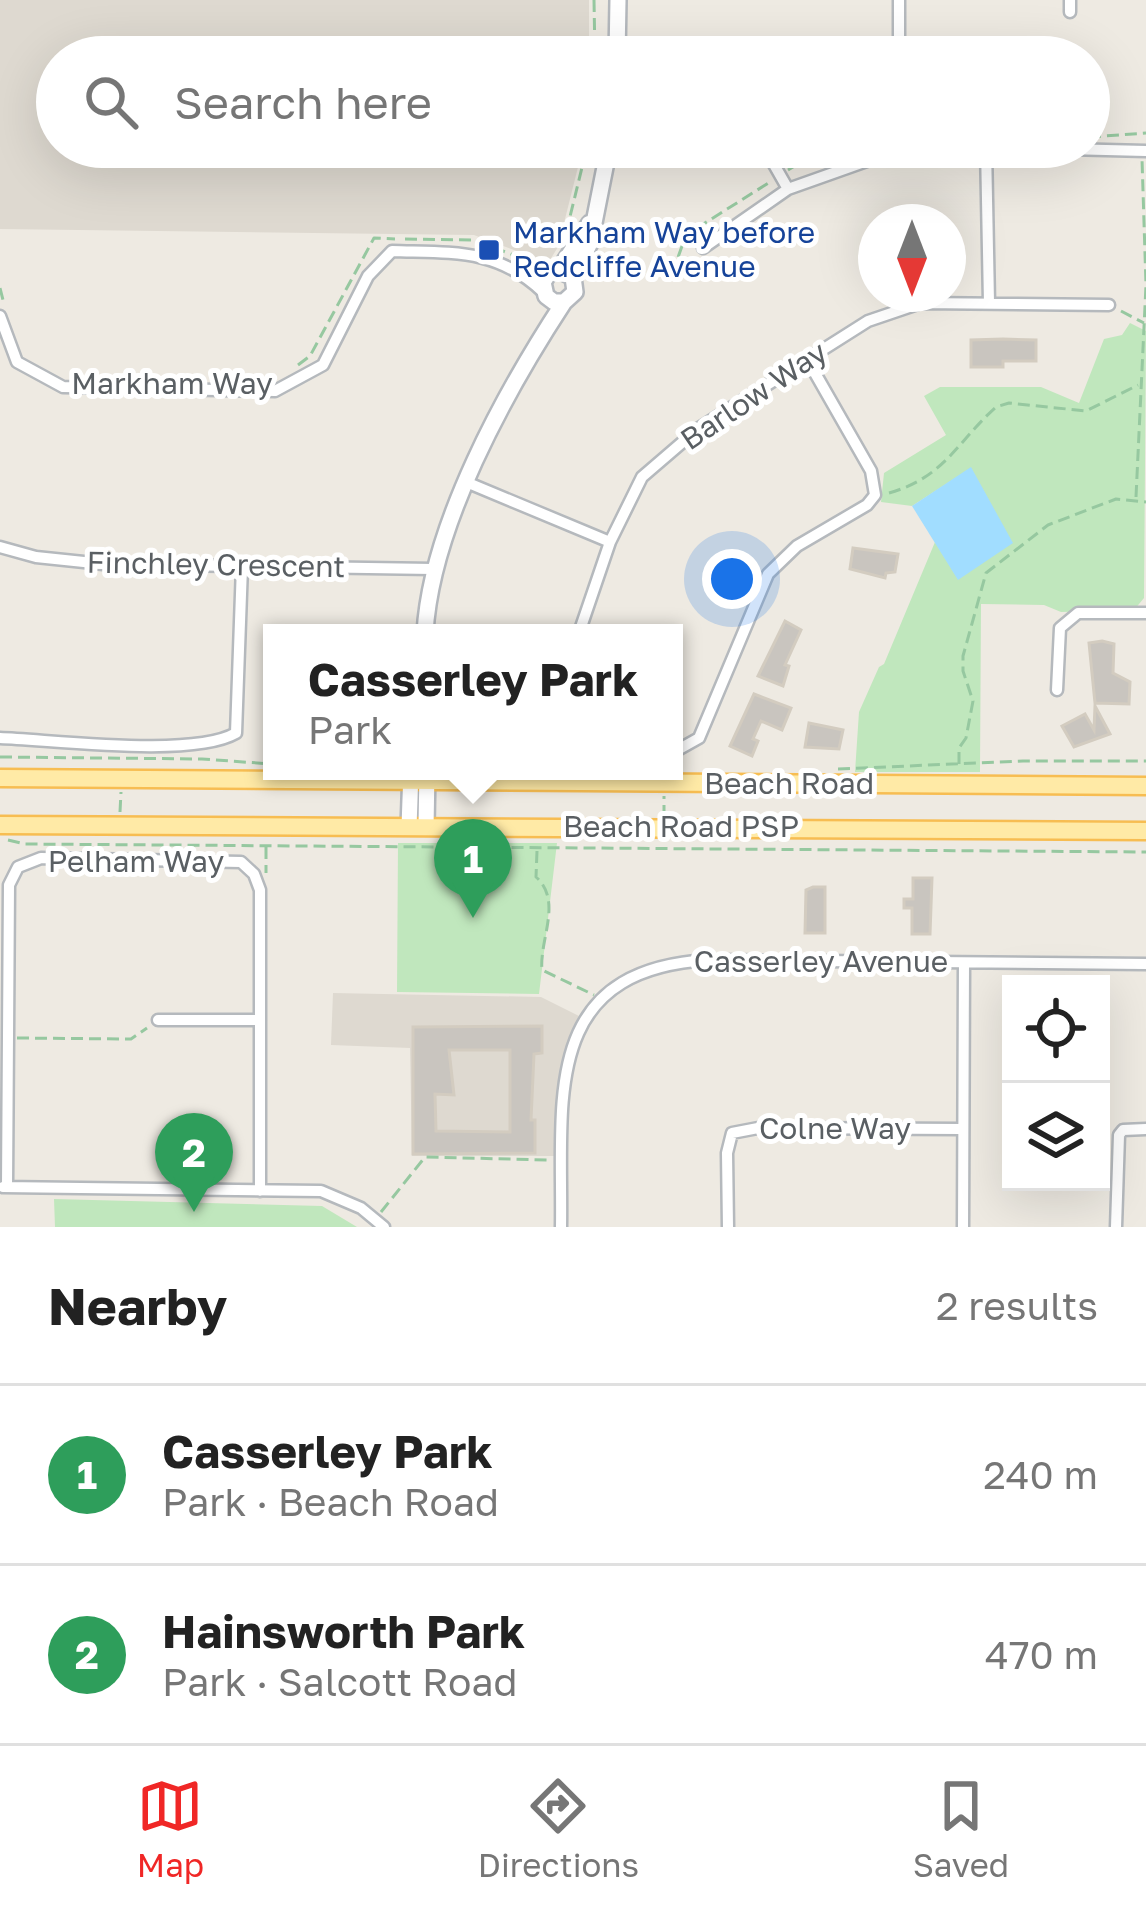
<!DOCTYPE html>
<meta charset="utf-8">
<style>
:root{--surface:#fff;--page:#f6f6f6;--text:#222;--muted:#767676;--line:#e0e0e0;--accent:#f02726}
body{margin:0;font-family:"Golos Text",sans-serif;background:var(--page);color:var(--text)}
.controls{position:absolute;right:36px;bottom:36px;display:grid;overflow:hidden;border-radius:0px;box-shadow:0 12px 48px #0002}
.controls button{width:108px;height:108px;display:grid;place-items:center;padding:0;border:0;border-bottom:3px solid var(--line);background:var(--surface);color:var(--text);font:60px sans-serif}
.compass{position:absolute;left:858px;top:204px;width:108px;height:108px;border-radius:50%;background:var(--surface);box-shadow:0 12px 48px #0002;rotate:180deg}
.you{position:absolute;left:732px;top:579px;width:42px;height:42px;margin:-30px;border:9px solid #fff;border-radius:50%;background:#1a73e8;box-shadow:0 0 0 18px #1a73e833}
.badge{display:grid;place-items:center;width:78px;height:78px;border-radius:50%;background:var(--accent);color:#fff;font-size:39px;font-weight:700}
.pin{position:absolute;translate:-50% -99px;filter:drop-shadow(0 3px 6px #0008)}
.pin::after{content:'';position:absolute;top:63px;width:42px;height:36px;background:inherit;clip-path:polygon(0 0,100% 0,50% 100%)}
.popup{position:absolute;left:263px;top:624px;width:420px;height:156px;box-sizing:border-box;display:grid;place-content:center;border-radius:0px;background:var(--surface);filter:drop-shadow(0 3px 9px #0005);font-size:39px;white-space:nowrap;color:var(--muted)}
.popup b{font-size:45px;color:var(--text)}
.popup::after{content:'';position:absolute;left:50%;top:100%;margin-left:-24px;border:24px solid transparent;border-top-color:var(--surface)}
.list{margin:0;padding:0;list-style:none}
h2{display:flex;justify-content:space-between;align-items:center;height:156px;margin:0;padding:0 48px;font-size:51px}
h2 small{font-size:39px;font-weight:400;color:var(--muted)}
.list li{display:grid;grid-template-columns:78px 1fr auto;gap:36px;align-items:center;box-sizing:border-box;height:180px;padding:0 48px;border-top:3px solid var(--line)}
.list b{display:block;font-size:45px;white-space:nowrap}
.list p{margin:0;font-size:39px;white-space:nowrap;color:var(--muted)}
.list em{font-size:39px;font-style:normal;color:var(--muted)}
.icon{flex:none;width:66px;height:66px;fill:none;stroke:currentColor;stroke-width:2;stroke-linecap:round;stroke-linejoin:round}
.map{position:relative;flex:none;width:1146px;height:1227px;overflow:hidden}
.search{position:absolute;background:var(--surface);box-shadow:0 12px 48px #0002;left:36px;right:36px;top:36px;height:132px;display:flex;align-items:center;gap:30px;box-sizing:border-box;padding:0 42px;border-radius:66px;color:var(--muted);font-size:45px}
.sheet{height:516px;background:var(--surface)}
nav{display:flex;justify-content:space-around;align-items:center;box-sizing:border-box;height:168px;border-top:3px solid var(--line);background:var(--surface);font-size:33px;color:var(--muted)}
nav a{display:grid;justify-items:center;gap:6px}
nav .on{color:var(--accent)}
.map>svg:first-child{display:block}
.education{fill:#ded9d0}
.green{fill:#c0e7bd}
.water{fill:#a1ddff}
.building{fill:#c9c5bf;stroke:#d3ccc0;stroke-width:3;fill-rule:evenodd}
.lines{fill:none;stroke-linecap:round;stroke-linejoin:round}
.street-casing{stroke:#b5b9bd;stroke-width:15}
.secondary-casing{stroke:#b4b8bd;stroke-width:20}
.primary-casing{stroke:#f7bd52;stroke-width:21}
.path{stroke:#96c8a0;stroke-width:3;stroke-dasharray:12 6;stroke-linecap:butt}
.street{stroke:#fff;stroke-width:10}
.secondary{stroke:#fff;stroke-width:15}
.primary{stroke:#ffeaa6;stroke-width:16}
.transit-dot{fill:#1a4fb4;stroke:#fff;stroke-width:4.5}
.labels{text-anchor:middle;stroke-width:10;stroke-linejoin:round;paint-order:stroke}
.transit-label{font-size:30px;fill:#164399;stroke:#fff;text-anchor:start}
.street-label{font-size:30px;fill:#5a5f63;stroke:#fff}
</style>
<div class="map">
<svg width="1146" height="1227" viewBox="0 0 1146 1227">
<rect width="100%" height="100%" fill="#eeeae2"/>
<path class="education" d="M 0,0 L 589,0 L 589,57 L 57,57 L 57,147 L 583,147 L 558,247 L 548,263 L 474,235 L 0,229 Z
M 333,993 L 541,997 L 579,1016 L 561,1063 L 558,1156 L 412,1156 L 410,1048 L 331,1045 Z"/>
<path class="green" d="M 1130,323 L 1146,331 L 1144,598 L 1134,610 L 1061,612 L 1044,605 L 981,604 L 980,772 L 855,772 L 859,712 L 879,667 L 884,664 L 935,542 L 958,579 L 971,468 L 912,506 L 881,502 L 884,473 L 946,435 L 924,396 L 940,387 L 1041,387 L 1079,403 L 1104,339 L 1122,335 Z
M 398,843 L 557,843 L 539,994 L 397,992 Z
M 54,1199 L 322,1206 L 357,1227 L 55,1227 Z"/>
<path class="water" d="M 971,467 L 1013,543 L 958,580 L 912,506 Z"/>
<path class="building" d="M 1003,339 L 1036,340 L 1036,361 L 1003,361 L 1003,367 L 971,367 L 971,340 Z
M 853,548 L 898,554 L 895,572 L 886,573 L 885,578 L 850,569 Z
M 785,621 L 801,630 L 785,665 L 789,666 L 783,686 L 758,676 Z
M 1102,641 L 1114,644 L 1113,673 L 1130,682 L 1129,704 L 1095,703 L 1089,643 Z
M 754,694 L 791,708 L 782,730 L 761,721 L 753,739 L 758,741 L 752,756 L 730,746 Z
M 1095,706 L 1110,734 L 1074,747 L 1062,726 L 1085,714 L 1094,730 Z
M 809,723 L 843,730 L 839,749 L 805,747 Z
M 913,878 L 932,878 L 930,934 L 912,934 L 912,908 L 904,908 L 904,899 L 913,899 Z
M 813,887 L 825,887 L 825,933 L 805,933 L 806,890 Z
M 542,1026 L 542,1053 L 534,1054 L 531,1120 L 535,1120 L 535,1153 L 413,1154 L 413,1027 ZM 449,1050 L 510,1050 L 510,1132 L 436,1131 L 435,1094 L 454,1095 Z"/>
<g class="lines">
<defs>
<path id="street" d="M 1070,0 L 1070,12
M 899,57 L 899,0
M 764,147 L 788,189
M 986,147 L 989,303
M 703,248 L 788,189 L 898,150 L 986,147 L 1146,151
M 0,316 L 17,362 L 63,387 L 275,391 L 323,365 L 368,276 L 392,251 C 452,253 497,248 543,292
M 466,482 L 610,542
M 0,547 L 36,557 L 103,564 L 433,569
M 579,633 L 610,542 L 642,477 L 699,428 L 868,321 L 921,303 L 1109,305
M 1057,690 L 1060,628 L 1078,613 L 1146,613
M 0,738 C 54,740 193,758 236,733 L 242,566
M 674,752 L 699,738 L 768,574 L 797,546 L 867,505 L 875,495 L 871,471 L 807,359
M 158,1020 L 260,1020
M 3,1187 L 321,1191 L 361,1208 L 384,1227
M 7,1187 L 9,885 L 18,867 L 41,858 L 241,862 L 254,874 L 260,890 L 260,1191
M 561,1227 C 563,1101 539,970 708,960 L 1146,964
M 728,1227 L 727,1153 L 732,1133 L 758,1128 L 962,1129
M 963,1227 L 964,963
M 1116,1227 L 1119,1135 L 1123,1130 L 1146,1129"/>
<path id="secondary" d="M 617,57 L 618,0
M 559,270 L 590,223
M 573,277 L 559,270 L 549,273 L 543,282 L 546,296 L 554,302 L 564,302 L 575,292 L 573,277 L 590,243 L 609,147
M 425,633 C 431,526 505,392 564,302
M 409,827 L 411,771
M 426,827 L 427,771"/>
<path id="primary" d="M 0,778 L 1146,786
M 0,825 L 1146,831"/>
</defs>
<use href="#street" class="street-casing"/>
<use href="#secondary" class="secondary-casing"/>
<use href="#primary" class="primary-casing"/>
<path class="path" d="M 594,0 L 595,57
M 1089,137 L 1146,133
M 788,170 L 819,151 L 841,147
M 566,233 L 587,147
M 405,239 L 473,240 L 541,265
M 672,274 L 686,235 L 770,182
M 0,288 L 4,304
M 1121,311 L 1144,323
M 298,365 L 310,356 L 374,238 L 395,239
M 889,493 C 945,477 956,443 996,407 L 1009,403 L 1086,411 L 1138,385
M 1136,497 L 1146,285 L 1142,159
M 0,757 L 202,759 L 272,764
M 959,764 L 959,748 L 966,738 L 973,701 L 963,671 L 963,656 L 986,573 L 1048,525 L 1116,499 L 1146,502
M 838,769 L 1023,761 L 1146,761
M 120,812 L 121,792
M 664,817 L 664,796
M 8,840 L 25,844 L 1146,852
M 266,847 L 266,873
M 537,851 L 536,877 C 563,901 539,940 542,970 L 594,995
M 17,1038 L 131,1039 L 147,1028
M 381,1212 L 425,1157 L 548,1160"/>
<use href="#street" class="street"/>
<use href="#secondary" class="secondary"/>
<use href="#primary" class="primary"/>
</g>
<rect class="transit-dot" x="477" y="238" width="24" height="24" rx="6"/>
<g class="labels">
<g class="transit-label">
<text x="513" y="243">Markham Way before<tspan x="513" dy="34">Redcliffe Avenue</tspan></text>
</g>
<g class="street-label">
<text x="172" y="394">Markham Way</text>
<text transform="translate(754 396) rotate(-34)" y="10">Barlow Way</text>
<text transform="translate(216 565) rotate(1)" y="10">Finchley Crescent</text>
<text x="789" y="794">Beach Road</text>
<text x="681" y="837">Beach Road PSP</text>
<text x="136" y="872">Pelham Way</text>
<text x="821" y="972">Casserley Avenue</text>
<text x="835" y="1139">Colne Way</text>
</g>
</g>
</svg>
<div class="controls">
<button><svg class="icon" aria-label="locate" viewBox="0 0 24 24"><circle cx="12" cy="12" r="6"/><path d="M12 2v4M12 18v4M2 12h4M18 12h4"/></svg></button>
<button><svg class="icon" aria-label="layers" viewBox="0 0 24 24"><path d="M12 4l9 5-9 5-9-5zM3 14l9 5 9-5"/></svg></button>
</div>
<svg class="compass" viewBox="-18 -18 36 36"><path d="M0-13l5 13h-10z" fill="#e53935"/><path d="M0 13l5-13h-10z" fill="#767676"/></svg>
<div class="you"></div>
<div class="pin badge" style="left:473px;top:918px;background:#2e9e5b">1</div>
<div class="popup"><b>Casserley Park</b>Park</div>
<div class="pin badge" style="left:194px;top:1212px;background:#2e9e5b">2</div>
<div class="search"><svg class="icon" aria-label="search" viewBox="0 0 24 24"><circle cx="10" cy="10" r="6"/><path d="M15 15l6 6"/></svg>Search here</div>
</div>
<section class="sheet">
<h2>Nearby<small>2 results</small></h2>
<ul class="list">
<li><span class="badge" style="background:#2e9e5b">1</span><div><b>Casserley Park</b><p>Park · Beach Road</p></div><em>240 m</em></li>
<li><span class="badge" style="background:#2e9e5b">2</span><div><b>Hainsworth Park</b><p>Park · Salcott Road</p></div><em>470 m</em></li>
</ul>
</section>
<nav>
<a class="on"><svg class="icon" aria-label="map" viewBox="0 0 24 24"><path d="M3 6l6-2 6 2 6-2v14l-6 2-6-2-6 2zM9 4v14M15 6v14"/></svg>Map</a>
<a><svg class="icon" aria-label="directions" viewBox="0 0 24 24"><path d="M12 3l9 9-9 9-9-9zM9 14v-3h6M13 9l2 2-2 2"/></svg>Directions</a>
<a><svg class="icon" aria-label="saved" viewBox="0 0 24 24"><path d="M7 4h10v16l-5-4-5 4z"/></svg>Saved</a>
</nav>
